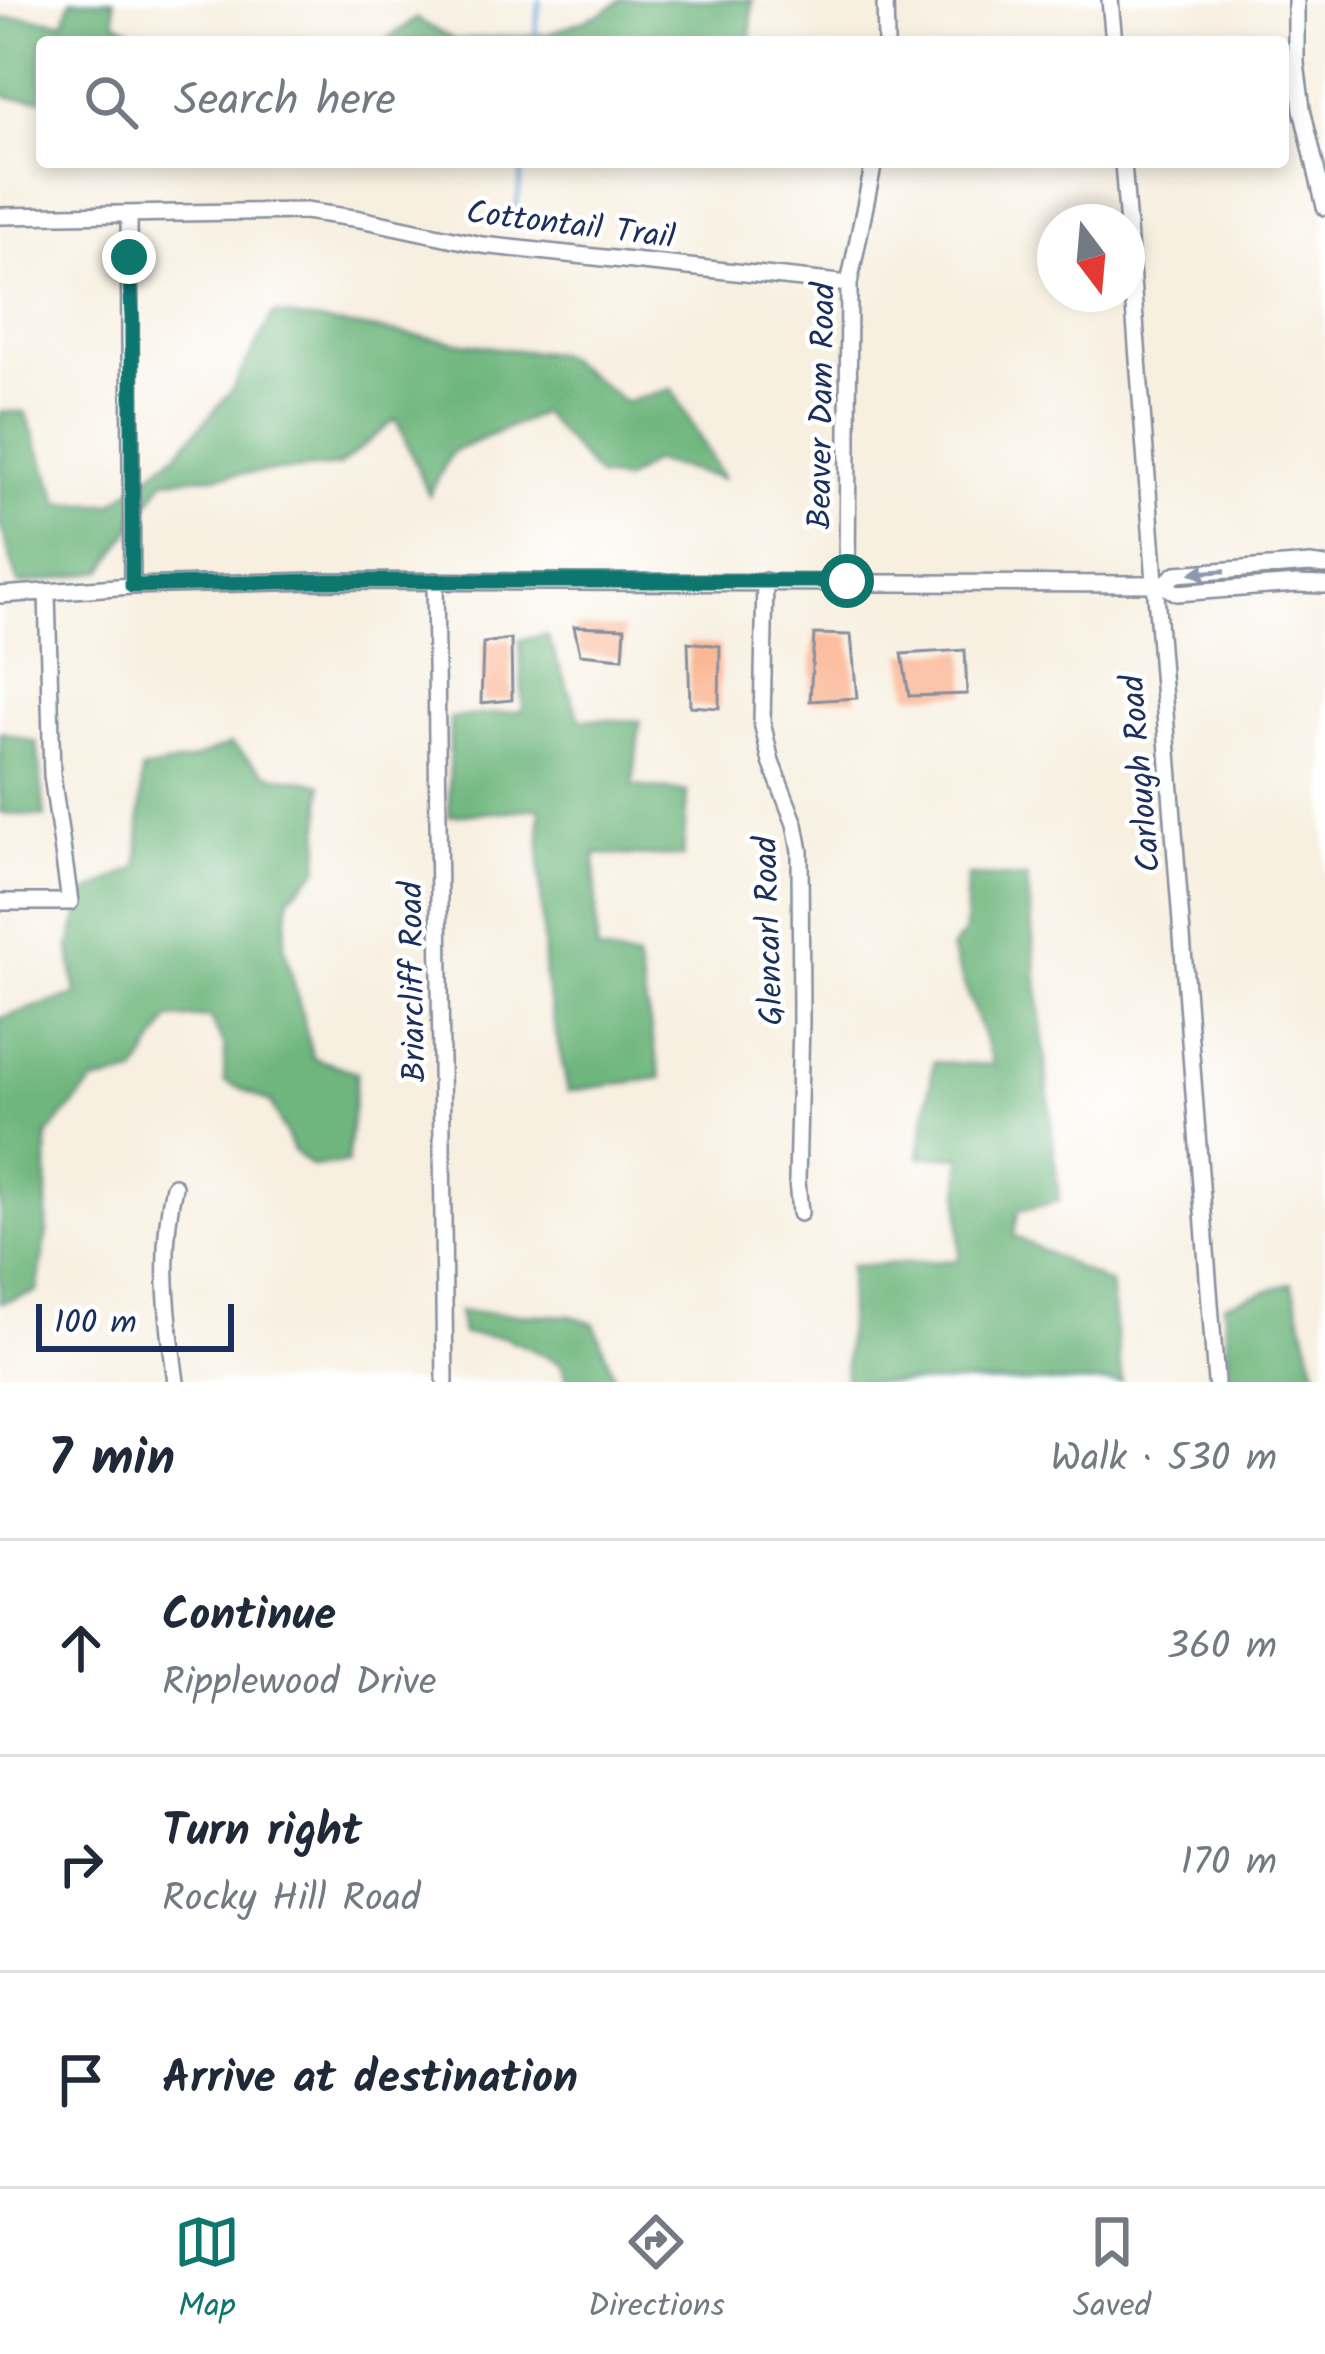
<!DOCTYPE html>
<meta charset="utf-8">
<style>
:root{--surface:#fff;--page:#f6f6f7;--text:#1f2937;--muted:#747a83;--line:#e0e1e3;--accent:#0f766e}
body{margin:0;font-family:Kalam,sans-serif;background:var(--page);color:var(--text)}
.compass{position:absolute;left:1037px;top:204px;width:108px;height:108px;border-radius:50%;background:var(--surface);box-shadow:0 6px 18px #0003;rotate:164deg}
.scale{position:absolute;left:36px;bottom:30px;width:198px;box-sizing:border-box;padding-left:12px;border:6px solid #1b2f5e;border-top:0;font-size:33px;line-height:42px;white-space:nowrap;color:#1b2f5e;-webkit-text-stroke:9px #fff;paint-order:stroke}
.stop{position:absolute;width:36px;height:36px;margin:-27px;border:9px solid #0f766e;border-radius:50%;background:#fff}
.stop.end{background:#0f766e;border-color:#fff;box-shadow:0 3px 12px #0008}
.list{margin:0;padding:0;list-style:none}
h2{display:flex;justify-content:space-between;align-items:center;height:156px;margin:0;padding:0 48px;font-size:51px}
h2 small{font-size:39px;font-weight:400;color:var(--muted)}
.list li{display:grid;grid-template-columns:78px 1fr auto;gap:36px;align-items:center;box-sizing:border-box;height:216px;padding:0 48px;border-top:3px solid var(--line)}
.list b{display:block;font-size:45px;white-space:nowrap}
.list p{margin:0;font-size:39px;white-space:nowrap;color:var(--muted)}
.list em{font-size:39px;font-style:normal;color:var(--muted)}
.icon{flex:none;width:66px;height:66px;fill:none;stroke:currentColor;stroke-width:2;stroke-linecap:round;stroke-linejoin:round}
.map{position:relative;flex:none;width:1325px;height:1382px;overflow:hidden}
.search{position:absolute;background:var(--surface);box-shadow:0 6px 18px #0003;left:36px;right:36px;top:36px;height:132px;display:flex;align-items:center;gap:30px;box-sizing:border-box;padding:0 42px;border-radius:12px;color:var(--muted);font-size:45px}
.sheet{height:804px;background:var(--surface)}
nav{display:flex;justify-content:space-around;align-items:center;box-sizing:border-box;height:168px;border-top:3px solid var(--line);background:var(--surface);font-size:33px;color:var(--muted)}
nav a{display:grid;justify-items:center;gap:6px}
nav .on{color:var(--accent)}
.map>svg:first-child{display:block}
.forest{fill:#6eb67d;stroke:#44726e;stroke-width:3}
.lines{fill:none;stroke-linecap:round;stroke-linejoin:round}
.stream{stroke:#6ba3da;stroke-width:4.5}
.building{fill:#faaf89}
.minor-casing{stroke:#898f9e;stroke-width:20}
.minor{stroke:#fff;stroke-width:15}
.oneway{fill:#8d97ae}
.route{stroke:#0f766e;stroke-width:15}
.labels{text-anchor:middle;stroke-width:9;stroke-linejoin:round;paint-order:stroke}
.street-label{font-size:33px;fill:#1b2f5e;stroke:#fff}
</style>
<div class="map">
<svg width="1325" height="1382" viewBox="0 0 1325 1382">
<rect width="100%" height="100%" fill="#fff"/>
<filter id="ink" filterUnits="userSpaceOnUse"><feTurbulence type="fractalNoise" baseFrequency=".00833" numOctaves="2"/><feDisplacementMap in="SourceGraphic" scale="24" xChannelSelector="R" yChannelSelector="G"/><feConvolveMatrix kernelMatrix="1 2 1 2 8 2 1 2 1" color-interpolation-filters="sRGB"/></filter>
<filter id="wash" filterUnits="userSpaceOnUse"><feTurbulence type="fractalNoise" baseFrequency=".004" numOctaves="4" result="noise"/><feDisplacementMap in="SourceGraphic" scale="48" xChannelSelector="R" yChannelSelector="G"/><feGaussianBlur stdDeviation="2.7" result="paint"/><feColorMatrix in="noise" values="0 0 0 0 0 0 0 0 0 0 0 0 0 0 0 0 0 1.4 0 .05"/><feComposite in="paint" operator="in"/></filter>
<g filter="url(#wash)">
<rect width="100%" height="100%" fill="#f7efdf"/>
<path class="forest" d="M 71,0 L 114,0 L 115,21 L 140,34 L 270,42 L 42,42 L 42,99 L 12,98 L 0,92 L 0,19 L 25,17 L 64,22 Z
M 622,0 L 752,0 L 751,42 L 383,42 L 416,19 L 455,40 L 549,34 L 600,14 Z
M 273,314 L 504,349 L 560,354 L 625,402 L 672,389 L 723,479 L 653,461 L 624,481 L 599,477 L 542,413 L 452,452 L 429,495 L 396,419 L 339,466 L 164,480 L 103,571 L 19,585 L 0,524 L 0,412 L 25,412 L 60,504 L 113,504 L 177,453 L 230,393 Z
M 547,635 L 580,719 L 640,721 L 633,786 L 687,792 L 683,857 L 595,854 L 597,951 L 637,960 L 661,1078 L 568,1091 L 545,981 L 540,871 L 540,808 L 449,816 L 450,718 L 523,711 L 520,640 Z
M 0,732 L 37,743 L 45,817 L 0,813 Z
M 231,744 L 267,774 L 322,784 L 319,868 L 289,897 L 284,944 L 313,1058 L 357,1072 L 347,1163 L 311,1166 L 293,1150 L 271,1103 L 224,1081 L 225,1046 L 209,1017 L 169,1019 L 136,1074 L 93,1083 L 47,1135 L 47,1232 L 37,1292 L 0,1303 L 0,1018 L 76,995 L 70,947 L 84,894 L 138,867 L 142,770 L 188,761 Z
M 967,876 L 1027,878 L 1059,1201 L 1018,1211 L 1014,1236 L 1110,1284 L 1122,1382 L 845,1382 L 850,1266 L 959,1260 L 961,1156 L 919,1157 L 934,1062 L 994,1065 L 951,949 L 965,932 Z
M 1292,1283 L 1319,1382 L 1230,1382 L 1224,1304 Z
M 458,1312 L 571,1316 L 594,1323 L 615,1379 L 649,1376 L 729,1382 L 568,1382 L 561,1363 L 504,1337 L 462,1334 Z"/>
<g class="lines">
<path class="stream" d="M 534,42 L 540,0
M 515,218 L 523,162"/>
</g>
<g id="blocks">
<path class="building" d="M 574,626 L 625,628 L 623,658 L 580,654 Z
M 814,634 L 851,635 L 857,698 L 810,701 Z
M 511,639 L 512,700 L 481,703 L 483,643 Z
M 688,642 L 720,646 L 719,708 L 690,706 Z
M 965,650 L 967,694 L 909,696 L 902,654 Z"/>
</g>
</g>
<g filter="url(#ink)">
<use href="#blocks" fill-opacity="0" stroke="#898f9e" stroke-width="3"/>
<g class="lines">
<defs>
<path id="minor" d="M 885,0 L 886,42
M 1110,0 L 1114,42
M 1296,0 L 1296,63 L 1302,109 L 1325,207
M 1123,162 L 1216,1382
M 129,215 L 132,586
M 0,216 L 305,211 L 360,219 L 482,245 L 849,284
M 1325,566 L 1310,564 L 1176,574 L 1163,585 L 1177,593 L 1296,584 L 1325,585
M 435,581 L 445,1382
M 765,581 L 762,722 L 771,762 L 795,824 L 800,851 L 801,1021 L 797,1181 L 800,1213
M 847,581 L 849,284 L 874,162
M 0,595 L 132,586 L 315,581 L 1161,584
M 0,902 L 70,902 L 52,775 L 47,593
M 174,1186 C 159,1252 167,1315 176,1382"/>
</defs>
<use href="#minor" class="minor-casing"/>
<use href="#minor" class="minor"/>
</g>
<defs><path id="oneway-solid" d="M-6-.8H1V-3.2L6.5 0L1 3.2V.8H-6Z" transform="scale(3)"/></defs>
<use class="oneway" href="#oneway-solid" transform="translate(1208 572) rotate(176)"/>
</g>
<g class="lines" filter="url(#ink)">
<path class="route" d="M 129,257 L 132,318 L 132,586 L 315,581 L 847,581"/>
</g>
<g class="labels">
<g class="street-label">
<text transform="translate(571 223) rotate(7)" y="12">Cottontail Trail</text>
<text transform="translate(820 406) rotate(-89)" y="12">Beaver Dam Road</text>
<text transform="translate(1139 774) rotate(-95)" y="12">Carlough Road</text>
<text transform="translate(767 931) rotate(-92)" y="12">Glencarl Road</text>
<text transform="translate(411 982) rotate(-91)" y="12">Briarcliff Road</text>
</g>
</g>
</svg>
<svg class="compass" viewBox="-18 -18 36 36"><path d="M0-13l5 13h-10z" fill="#e53935"/><path d="M0 13l5-13h-10z" fill="#747a83"/></svg>
<div class="scale">100 m</div>
<div class="stop" style="left:847px;top:581px"></div>
<div class="stop end" style="left:129px;top:257px"></div>
<div class="search"><svg class="icon" aria-label="search" viewBox="0 0 24 24"><circle cx="10" cy="10" r="6"/><path d="M15 15l6 6"/></svg>Search here</div>
</div>
<section class="sheet">
<h2>7 min<small>Walk · 530 m</small></h2>
<ul class="list">
<li><svg class="icon" aria-label="ahead" viewBox="0 0 24 24"><path d="M12 20V5M6 11l6-6 6 6"/></svg><div><b>Continue</b><p>Ripplewood Drive</p></div><em>360 m</em></li>
<li><svg class="icon" aria-label="right" viewBox="0 0 24 24"><path d="M7 20v-9h11M14 6l5 5-5 5"/></svg><div><b>Turn right</b><p>Rocky Hill Road</p></div><em>170 m</em></li>
<li><svg class="icon" aria-label="arrive" viewBox="0 0 24 24"><path d="M6 21V4h12l-3 4 3 4H6"/></svg><div><b>Arrive at destination</b></div></li>
</ul>
</section>
<nav>
<a class="on"><svg class="icon" aria-label="map" viewBox="0 0 24 24"><path d="M3 6l6-2 6 2 6-2v14l-6 2-6-2-6 2zM9 4v14M15 6v14"/></svg>Map</a>
<a><svg class="icon" aria-label="directions" viewBox="0 0 24 24"><path d="M12 3l9 9-9 9-9-9zM9 14v-3h6M13 9l2 2-2 2"/></svg>Directions</a>
<a><svg class="icon" aria-label="saved" viewBox="0 0 24 24"><path d="M7 4h10v16l-5-4-5 4z"/></svg>Saved</a>
</nav>
